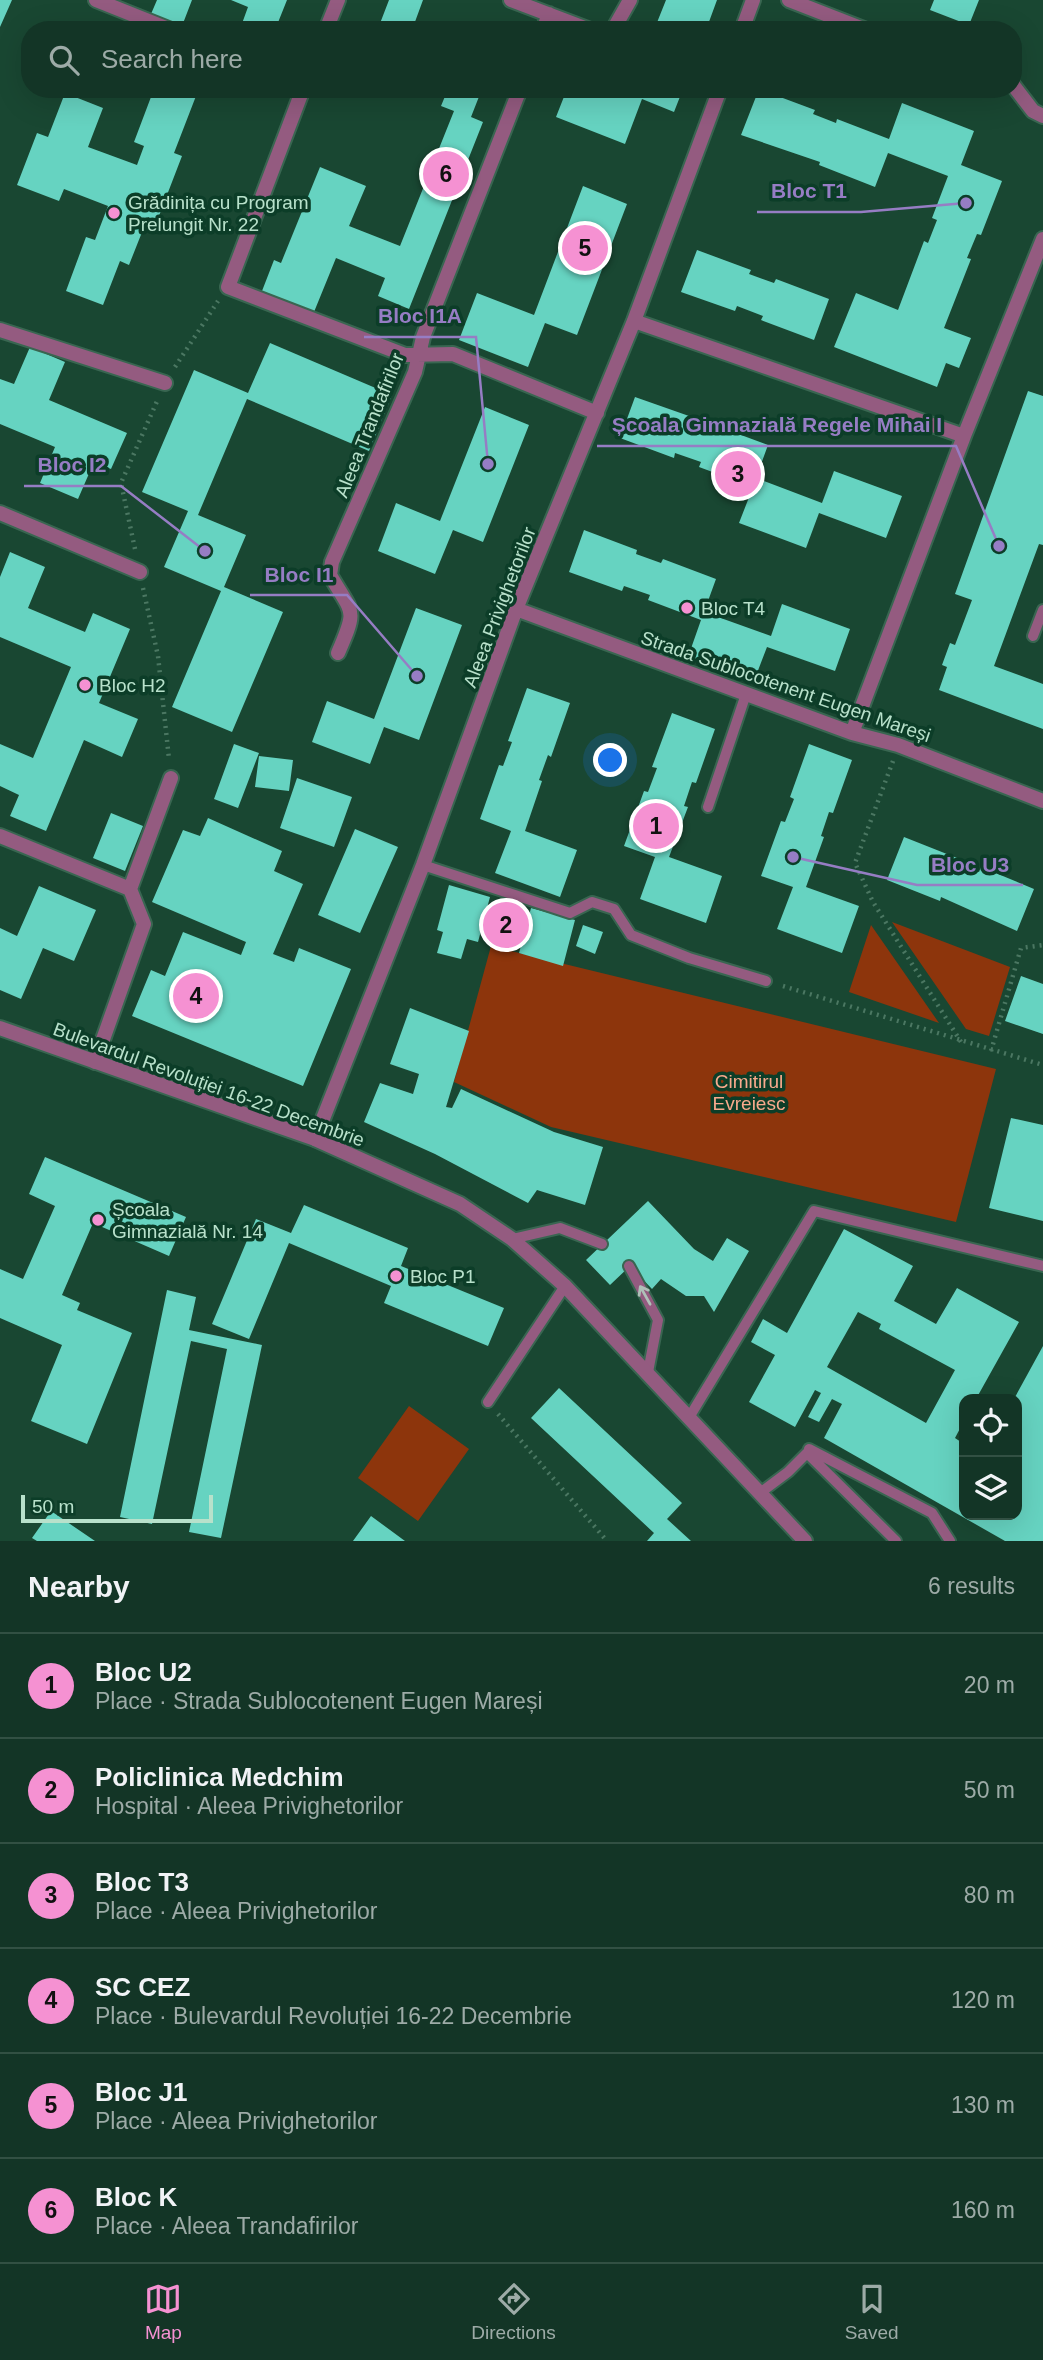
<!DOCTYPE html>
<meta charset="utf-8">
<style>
:root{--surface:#133526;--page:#204032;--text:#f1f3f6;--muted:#9daba7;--line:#325043;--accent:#f591d2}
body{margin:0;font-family:Arial,sans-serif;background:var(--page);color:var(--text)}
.controls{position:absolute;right:21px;bottom:21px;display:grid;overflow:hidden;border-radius:14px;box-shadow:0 7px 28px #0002}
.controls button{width:63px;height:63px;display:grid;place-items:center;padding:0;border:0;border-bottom:2px solid var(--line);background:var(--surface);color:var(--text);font:35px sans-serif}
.scale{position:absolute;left:21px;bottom:18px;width:192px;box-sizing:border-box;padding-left:7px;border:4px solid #b8e1cb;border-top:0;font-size:19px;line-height:24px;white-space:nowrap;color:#b8e1cb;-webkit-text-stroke:5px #0c3d28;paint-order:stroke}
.you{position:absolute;left:611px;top:761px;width:24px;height:24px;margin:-18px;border:5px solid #fff;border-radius:50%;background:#1a73e8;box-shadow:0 0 0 10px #1a73e833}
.badge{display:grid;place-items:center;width:46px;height:46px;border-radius:50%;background:var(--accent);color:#111;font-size:23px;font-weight:700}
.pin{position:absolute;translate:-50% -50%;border:4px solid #fff;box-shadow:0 2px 7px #0006}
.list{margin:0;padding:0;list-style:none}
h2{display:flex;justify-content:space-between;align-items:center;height:91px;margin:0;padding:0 28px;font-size:30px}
h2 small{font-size:23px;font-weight:400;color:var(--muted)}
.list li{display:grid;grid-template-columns:46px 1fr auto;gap:21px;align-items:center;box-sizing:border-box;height:105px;padding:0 28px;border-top:2px solid var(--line)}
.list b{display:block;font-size:26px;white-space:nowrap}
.list p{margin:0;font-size:23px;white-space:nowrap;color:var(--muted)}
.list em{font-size:23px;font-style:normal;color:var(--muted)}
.icon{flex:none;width:38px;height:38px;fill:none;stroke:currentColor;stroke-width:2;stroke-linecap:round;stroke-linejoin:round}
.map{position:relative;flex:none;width:1043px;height:1541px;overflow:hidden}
.search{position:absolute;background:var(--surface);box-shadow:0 7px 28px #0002;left:21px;right:21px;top:21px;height:77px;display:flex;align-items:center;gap:18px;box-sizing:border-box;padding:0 24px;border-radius:28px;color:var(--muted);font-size:26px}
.sheet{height:721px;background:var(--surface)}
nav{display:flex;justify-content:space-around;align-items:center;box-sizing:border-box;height:98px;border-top:2px solid var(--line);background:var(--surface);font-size:19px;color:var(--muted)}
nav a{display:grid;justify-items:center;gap:4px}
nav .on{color:var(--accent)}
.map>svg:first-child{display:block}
.green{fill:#8d350c}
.building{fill:#66d3c1;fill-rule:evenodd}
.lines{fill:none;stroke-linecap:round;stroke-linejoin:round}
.service-casing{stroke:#396651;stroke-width:14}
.minor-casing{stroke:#396651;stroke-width:18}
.tertiary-casing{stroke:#396651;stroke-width:18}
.path{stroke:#4b7762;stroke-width:4.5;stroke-dasharray:2 5;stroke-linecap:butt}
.service{stroke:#945b80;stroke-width:10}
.minor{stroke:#945b80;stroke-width:14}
.tertiary{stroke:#945b80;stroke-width:14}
.oneway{stroke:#afc0b8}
.poi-dot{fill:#f591d2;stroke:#0c3d28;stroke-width:2.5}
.labels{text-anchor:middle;stroke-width:7;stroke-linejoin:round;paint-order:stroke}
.poi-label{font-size:19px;fill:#b8e1cb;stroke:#0c3d28;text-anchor:start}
.street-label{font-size:19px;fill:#b8e1cb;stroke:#0c3d28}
.park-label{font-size:19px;fill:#f8aa8d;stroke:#0c3d28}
.leader{fill:none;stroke:#967dc4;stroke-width:2.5}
.callout-dot{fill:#967dc4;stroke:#0c3d28;stroke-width:2.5}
.callout-label{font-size:21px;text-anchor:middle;font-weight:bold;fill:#967dc4;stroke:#0c3d28;stroke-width:7;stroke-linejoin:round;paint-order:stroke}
</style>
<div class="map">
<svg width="1043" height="1541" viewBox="0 0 1043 1541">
<rect width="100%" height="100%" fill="#194732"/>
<path class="green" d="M 892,922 L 1010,967 L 989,1036 L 966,1029 Z
M 871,925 L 939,1023 L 849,992 Z
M 491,946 L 996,1069 L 956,1222 L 551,1127 L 454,1082 Z
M 409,1406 L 469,1449 L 418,1521 L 358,1478 Z"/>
<path class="building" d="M 0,0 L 12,0 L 0,27 Z
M 157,0 L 192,0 L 182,26 L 151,14 Z
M 231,0 L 287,0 L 275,30 L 240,29 L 248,7 Z
M 389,0 L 423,0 L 412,30 L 368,30 L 371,22 L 379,26 Z
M 666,0 L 717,0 L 706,30 L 654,30 Z
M 934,0 L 979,0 L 969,25 L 930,10 Z
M 154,89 L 179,89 L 196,96 L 174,153 L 182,156 L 157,221 L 148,217 L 129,265 L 120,261 L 103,305 L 66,291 L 86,237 L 95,240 L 108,206 L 64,189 L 59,201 L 17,185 L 37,133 L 48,137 L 65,93 L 103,108 L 88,147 L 137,165 L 144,146 L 134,142 Z
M 448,89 L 482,89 L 471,117 L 483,122 L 409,309 L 378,296 L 385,278 L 336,258 L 314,312 L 262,291 L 274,260 L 281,263 L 320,167 L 366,186 L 349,226 L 400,246 L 454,111 L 441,106 Z
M 567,89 L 630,92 L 683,89 L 674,112 L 642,99 L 625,144 L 556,117 Z
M 759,89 L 815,110 L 813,114 L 836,123 L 837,119 L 889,139 L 902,103 L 974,131 L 961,165 L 1002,181 L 981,235 L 977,234 L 967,258 L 971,259 L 944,328 L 971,338 L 959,368 L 946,363 L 937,387 L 834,347 L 856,293 L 898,310 L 924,241 L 928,243 L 937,220 L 932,218 L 948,176 L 888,153 L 875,187 L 819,165 L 820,162 L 741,135 Z
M 583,186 L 627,204 L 577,335 L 545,323 L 528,367 L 459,340 L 477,293 L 534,315 Z
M 697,250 L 751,270 L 749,274 L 774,283 L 776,279 L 829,299 L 814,340 L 761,320 L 763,316 L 737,306 L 735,311 L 681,292 Z
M 270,343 L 392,395 L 369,451 L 247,399 L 198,515 L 246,535 L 224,587 L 283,612 L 232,732 L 172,707 L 221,591 L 164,567 L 188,511 L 142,492 L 194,370 L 248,393 Z
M 30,347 L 65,362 L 49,400 L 127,433 L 111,469 L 94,462 L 78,499 L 40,483 L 55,447 L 0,424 L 0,379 L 14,384 Z
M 1028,391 L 1043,396 L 1043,545 L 1039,544 L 994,666 L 1043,684 L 1043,729 L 939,690 L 947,667 L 942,665 L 950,643 L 955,645 L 972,600 L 955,594 Z
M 635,397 L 689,416 L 688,420 L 713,430 L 714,425 L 768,445 L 756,478 L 822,503 L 834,471 L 902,496 L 886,538 L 819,513 L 806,548 L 739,523 L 753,487 L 699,467 L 701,462 L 675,453 L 674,458 L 620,438 Z
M 485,407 L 529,425 L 483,542 L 453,530 L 435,574 L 378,551 L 396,503 L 440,521 Z
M 584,530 L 637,550 L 636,554 L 661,563 L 663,559 L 716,579 L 704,612 L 771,636 L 782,604 L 850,629 L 835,671 L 767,647 L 754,681 L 688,657 L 701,620 L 648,600 L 650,595 L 624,586 L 622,591 L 569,572 Z
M 10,552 L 45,567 L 28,608 L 85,632 L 93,613 L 130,629 L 99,703 L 138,719 L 122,757 L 84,740 L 46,831 L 10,816 L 19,795 L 0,786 L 0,744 L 33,758 L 71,667 L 0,637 L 0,577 Z
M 416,608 L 462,625 L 419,740 L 384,727 L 370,764 L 312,742 L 327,701 L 374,719 Z
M 527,688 L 570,703 L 551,757 L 548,755 L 539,780 L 542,781 L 525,831 L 577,850 L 560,897 L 495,873 L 511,831 L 480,819 L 499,765 L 503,766 L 512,742 L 508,741 Z
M 672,713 L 715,729 L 696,783 L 692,782 L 684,806 L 688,807 L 669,857 L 722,876 L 706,923 L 640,899 L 655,857 L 624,846 L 644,791 L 648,792 L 657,768 L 652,767 Z
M 234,744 L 259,753 L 238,808 L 214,799 Z
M 809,744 L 852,760 L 833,813 L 829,812 L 821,836 L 824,837 L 806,887 L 859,906 L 842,953 L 777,929 L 793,887 L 761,876 L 781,821 L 785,822 L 794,799 L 790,797 Z
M 259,756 L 293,760 L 289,791 L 255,787 Z
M 297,778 L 352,797 L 334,847 L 280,828 Z
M 111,813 L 143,826 L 125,871 L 93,858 Z
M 208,818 L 282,851 L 274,871 L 303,884 L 273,954 L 294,962 L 299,948 L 351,969 L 303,1086 L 132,1016 L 151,970 L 165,976 L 183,932 L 241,955 L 246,942 L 152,902 L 183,830 L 200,836 Z
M 355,829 L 398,847 L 360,933 L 318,915 Z
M 904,837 L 957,858 L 955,862 L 979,872 L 981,867 L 1034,889 L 1017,931 L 941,897 L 940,901 L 887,880 Z
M 449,885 L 490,897 L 478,942 L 467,939 L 461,959 L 437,953 L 443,932 L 437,930 Z
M 39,886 L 96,910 L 74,961 L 43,948 L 21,999 L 0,990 L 0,928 L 17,936 Z
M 531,908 L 575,920 L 563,966 L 519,953 Z
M 583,925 L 603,932 L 595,954 L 576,946 Z
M 1021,976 L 1043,984 L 1043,1034 L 1005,1021 Z
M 410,1008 L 469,1031 L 446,1107 L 452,1108 L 461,1089 L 554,1132 L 603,1147 L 585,1205 L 537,1190 L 528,1203 L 435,1154 L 364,1122 L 380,1083 L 413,1094 L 419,1074 L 390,1064 Z
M 1011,1118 L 1043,1125 L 1043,1221 L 989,1208 Z
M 45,1157 L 186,1217 L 169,1256 L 93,1223 L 62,1295 L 80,1303 L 77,1310 L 132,1333 L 87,1444 L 31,1421 L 62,1345 L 0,1318 L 0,1269 L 23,1279 L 55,1206 L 29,1194 Z
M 648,1201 L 694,1249 L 713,1261 L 727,1238 L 749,1251 L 714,1312 L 704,1296 L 686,1296 L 661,1279 L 652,1289 L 630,1266 L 610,1285 L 586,1260 Z
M 304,1205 L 408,1248 L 401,1266 L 504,1308 L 488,1346 L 384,1303 L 391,1286 L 289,1243 L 249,1339 L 212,1324 L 256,1219 L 291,1233 Z
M 844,1229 L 913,1266 L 894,1301 L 936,1324 L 957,1288 L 1019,1322 L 976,1399 L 964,1399 L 964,1421 L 955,1438 L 964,1444 L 964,1515 L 1017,1515 L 1017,1399 L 1014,1399 L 1043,1346 L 1043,1541 L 1005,1541 L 824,1438 L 842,1404 L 832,1399 L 819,1422 L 808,1417 L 821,1393 L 815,1390 L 795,1427 L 749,1402 L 775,1355 L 751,1342 L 763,1319 L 787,1333 ZM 858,1312 L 881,1324 L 879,1329 L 955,1370 L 926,1423 L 827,1367 Z
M 167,1290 L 196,1297 L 189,1330 L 262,1345 L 221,1538 L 189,1532 L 227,1349 L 191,1341 L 152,1524 L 120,1517 Z
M 559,1388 L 682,1503 L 667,1519 L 691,1541 L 647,1541 L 654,1533 L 531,1418 Z
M 51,1511 L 95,1541 L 37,1541 L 32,1538 Z
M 371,1516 L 405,1541 L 353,1541 Z"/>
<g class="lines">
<defs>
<path id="service" d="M 1033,636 L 1043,610
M 708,807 L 746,694
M 423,865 L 570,913 L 592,902 L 614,909 L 631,935 L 689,958 L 766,981
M 512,1239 L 560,1228 L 602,1244
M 629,1266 L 658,1320 L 648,1372
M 488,1402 L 565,1286
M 690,1416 L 814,1211 L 1043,1266
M 809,1449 L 932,1513 L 950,1541
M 760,1493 L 788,1472 L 807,1453 L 896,1541"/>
<path id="minor" d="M 96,0 L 171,30
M 511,0 L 590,30
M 789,0 L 866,30
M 326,30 L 338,0
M 543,30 L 549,14
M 613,30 L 630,0
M 742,30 L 753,0
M 1013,85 L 1033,111 L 1043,116
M 303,89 L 228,287 L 405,355 L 453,354 L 597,413
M 634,321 L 964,436 L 852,733
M 0,330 L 165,383
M 964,436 L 1043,239
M 0,513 L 140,572
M 516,609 L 852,733 L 898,745 L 1043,801
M 338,653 C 358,607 353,615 330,575 L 332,562 L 415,372 L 423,337 L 520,89
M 0,836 L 130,889 L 144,924 L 95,1062
M 130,889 L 171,778
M 315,1139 L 423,865 L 516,609 L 634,321 L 720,89"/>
<path id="tertiary" d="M 0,1028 L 315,1139 L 460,1204 L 512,1239 L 565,1286 L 805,1541"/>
</defs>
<use href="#service" class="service-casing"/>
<use href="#minor" class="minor-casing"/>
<use href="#tertiary" class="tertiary-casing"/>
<path class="path" d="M 175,367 L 218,301
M 135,549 L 121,483 L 158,399
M 143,588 L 158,656 L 169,759
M 893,761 L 855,863 L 873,902 L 961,1042
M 783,986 L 1043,1065
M 991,1051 L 1021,948 L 1043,945
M 498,1414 L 607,1541"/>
<use href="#service" class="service"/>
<use href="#minor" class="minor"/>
<use href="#tertiary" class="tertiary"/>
</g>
<defs><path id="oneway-shaft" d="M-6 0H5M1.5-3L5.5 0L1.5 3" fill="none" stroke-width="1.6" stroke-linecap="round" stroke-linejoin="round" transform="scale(1.75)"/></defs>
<use class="oneway" href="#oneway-shaft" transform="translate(645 1295) rotate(-119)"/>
<g class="poi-dot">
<circle cx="114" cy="213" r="7"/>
<circle cx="687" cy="608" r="7"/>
<circle cx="85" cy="685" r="7"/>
<circle cx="98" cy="1220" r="7"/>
<circle cx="396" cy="1276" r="7"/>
</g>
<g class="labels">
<g class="poi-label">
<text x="128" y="209">Grădinița cu Program<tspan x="128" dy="22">Prelungit Nr. 22</tspan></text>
<text x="701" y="615">Bloc T4</text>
<text x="99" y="692">Bloc H2</text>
<text x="112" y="1216">Școala<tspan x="112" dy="22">Gimnazială Nr. 14</tspan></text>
<text x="410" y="1283">Bloc P1</text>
</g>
<g class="street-label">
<text transform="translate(369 425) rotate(-68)" y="7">Aleea Trandafirilor</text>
<text transform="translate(499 607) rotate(-69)" y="7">Aleea Privighetorilor</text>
<text transform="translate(786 686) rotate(19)" y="7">Strada Sublocotenent Eugen Mareși</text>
<text transform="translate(209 1084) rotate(20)" y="7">Bulevardul Revoluției 16-22 Decembrie</text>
</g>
<g class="park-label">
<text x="749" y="1088">Cimitirul<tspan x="749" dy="22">Evreiesc</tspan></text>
</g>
</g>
<path class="leader" d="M966 203L861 212H757M488 464L476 337H364M999 546L956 446H597M205 551L121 486H24M417 676L347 595H250M793 857L917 885H1023"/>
<g class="callout-dot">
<circle cx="966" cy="203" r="7"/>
<circle cx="488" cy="464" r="7"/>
<circle cx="999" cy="546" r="7"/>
<circle cx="205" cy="551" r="7"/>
<circle cx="417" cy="676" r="7"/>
<circle cx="793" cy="857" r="7"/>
</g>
<g class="callout-label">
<text x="809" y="198">Bloc T1</text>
<text x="420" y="323">Bloc I1A</text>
<text x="777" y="432">Școala Gimnazială Regele Mihai I</text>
<text x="72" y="472">Bloc I2</text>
<text x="299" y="582">Bloc I1</text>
<text x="970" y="872">Bloc U3</text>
</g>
</svg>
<div class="controls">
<button><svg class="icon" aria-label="locate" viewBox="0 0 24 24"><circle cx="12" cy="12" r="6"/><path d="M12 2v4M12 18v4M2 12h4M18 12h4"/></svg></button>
<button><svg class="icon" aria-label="layers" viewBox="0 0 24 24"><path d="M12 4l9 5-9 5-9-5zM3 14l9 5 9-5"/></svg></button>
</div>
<div class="scale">50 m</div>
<div class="you"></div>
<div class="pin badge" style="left:656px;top:826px">1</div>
<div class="pin badge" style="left:506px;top:925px">2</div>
<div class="pin badge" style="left:738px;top:474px">3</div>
<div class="pin badge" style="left:196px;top:996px">4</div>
<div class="pin badge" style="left:585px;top:248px">5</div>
<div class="pin badge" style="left:446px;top:174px">6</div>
<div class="search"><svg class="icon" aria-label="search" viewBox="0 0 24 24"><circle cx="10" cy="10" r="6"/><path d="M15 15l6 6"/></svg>Search here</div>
</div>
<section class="sheet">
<h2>Nearby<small>6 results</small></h2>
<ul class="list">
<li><span class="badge">1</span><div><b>Bloc U2</b><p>Place · Strada Sublocotenent Eugen Mareși</p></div><em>20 m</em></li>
<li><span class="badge">2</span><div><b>Policlinica Medchim</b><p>Hospital · Aleea Privighetorilor</p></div><em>50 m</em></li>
<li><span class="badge">3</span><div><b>Bloc T3</b><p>Place · Aleea Privighetorilor</p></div><em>80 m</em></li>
<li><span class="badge">4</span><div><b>SC CEZ</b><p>Place · Bulevardul Revoluției 16-22 Decembrie</p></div><em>120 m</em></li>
<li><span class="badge">5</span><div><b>Bloc J1</b><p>Place · Aleea Privighetorilor</p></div><em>130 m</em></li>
<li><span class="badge">6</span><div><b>Bloc K</b><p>Place · Aleea Trandafirilor</p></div><em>160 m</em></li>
</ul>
</section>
<nav>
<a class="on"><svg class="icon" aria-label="map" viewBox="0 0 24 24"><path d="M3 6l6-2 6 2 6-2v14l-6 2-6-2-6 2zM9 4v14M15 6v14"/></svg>Map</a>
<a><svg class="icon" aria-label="directions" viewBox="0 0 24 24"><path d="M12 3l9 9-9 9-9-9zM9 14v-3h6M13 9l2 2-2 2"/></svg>Directions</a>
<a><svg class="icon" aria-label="saved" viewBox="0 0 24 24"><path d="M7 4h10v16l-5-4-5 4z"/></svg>Saved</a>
</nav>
